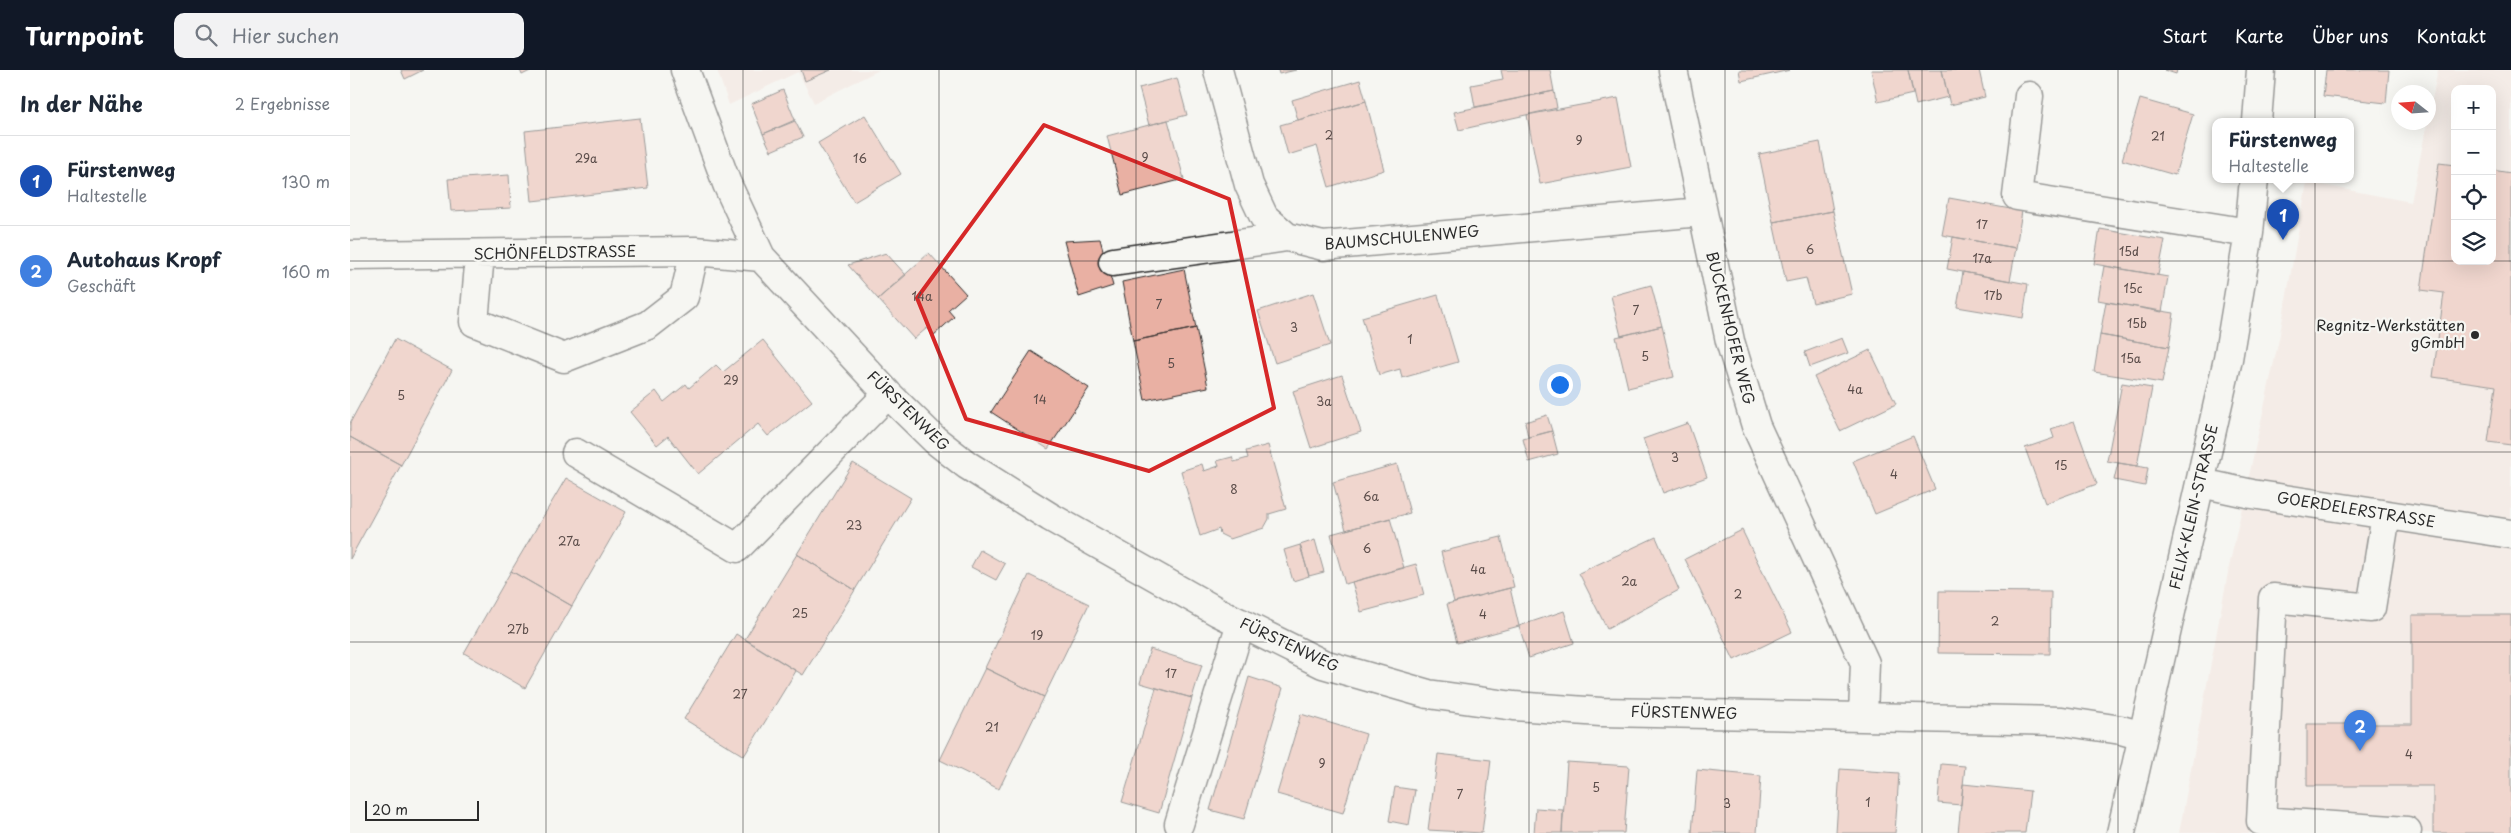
<!DOCTYPE html>
<html lang="de">
<meta charset="utf-8">
<style>
:root{--surface:#fff;--page:#f2f2f3;--text:#1f2937;--muted:#747a83;--line:#e0e1e3;--accent:#111827}
body{margin:0;font-family:"Playpen Sans",sans-serif;background:var(--page);color:var(--text)}
.controls{position:absolute;right:15px;top:15px;display:grid;overflow:hidden;border-radius:10px;box-shadow:0 5px 20px #0002}
.controls button{width:45px;height:45px;display:grid;place-items:center;padding:0;border:0;border-bottom:1px solid var(--line);background:var(--surface);color:var(--text);font:25px sans-serif}
.compass{position:absolute;left:2041px;top:15px;width:45px;height:45px;border-radius:50%;background:var(--surface);box-shadow:0 5px 20px #0002;rotate:287deg}
.scale{position:absolute;left:15px;bottom:12px;width:114px;box-sizing:border-box;padding-left:5px;border:2px solid #2b2b2b;border-top:0;font-size:14px;line-height:18px;white-space:nowrap;color:#2b2b2b;-webkit-text-stroke:4px #f6f6f2;paint-order:stroke}
.you{position:absolute;left:1209px;top:314px;width:18px;height:18px;margin:-12px;border:4px solid #fff;border-radius:50%;background:#1a73e8;box-shadow:0 0 0 8px #1a73e833}
.badge{display:grid;place-items:center;width:32px;height:32px;border-radius:50%;background:var(--accent);color:#fff;font-size:16px;font-weight:700}
.pin{position:absolute;translate:-50% -41px;filter:drop-shadow(0 1px 2px #0008)}
.pin::after{content:'';position:absolute;top:26px;width:18px;height:15px;background:inherit;clip-path:polygon(0 0,100% 0,50% 100%)}
.popup{position:absolute;left:1862px;top:48px;width:142px;height:65px;box-sizing:border-box;display:grid;place-content:center;border-radius:10px;background:var(--surface);filter:drop-shadow(0 1px 4px #0005);font-size:16px;white-space:nowrap;color:var(--muted)}
.popup b{font-size:19px;color:var(--text)}
.popup::after{content:'';position:absolute;left:50%;top:100%;margin-left:-10px;border:10px solid transparent;border-top-color:var(--surface)}
.list{margin:0;padding:0;list-style:none}
h2{display:flex;justify-content:space-between;align-items:center;height:65px;margin:0;padding:0 20px;font-size:21px}
h2 small{font-size:16px;font-weight:400;color:var(--muted)}
.list li{display:grid;grid-template-columns:32px 1fr auto;gap:15px;align-items:center;box-sizing:border-box;height:90px;padding:0 20px;border-top:1px solid var(--line)}
.list b{display:block;font-size:19px;white-space:nowrap}
.list p{margin:0;font-size:16px;white-space:nowrap;color:var(--muted)}
.list em{font-size:16px;font-style:normal;color:var(--muted)}
.icon{flex:none;width:28px;height:28px;fill:none;stroke:currentColor;stroke-width:2;stroke-linecap:round;stroke-linejoin:round}
.map{position:relative;flex:none;width:2161px;height:763px;overflow:hidden}
header{display:flex;align-items:center;gap:30px;box-sizing:border-box;height:70px;padding:0 25px;background:var(--accent);color:#fff}
header strong{font-size:24px}
nav{display:flex;gap:28px;margin-inline-start:auto;font-size:18px}
.search{width:350px;height:45px;background:var(--page);display:flex;align-items:center;gap:12px;box-sizing:border-box;padding:0 18px;border-radius:10px;color:var(--muted);font-size:19px}
main{display:flex}
aside{flex:1;background:var(--surface)}
.map>svg:first-child{display:block}
.built{fill:#f2e1da;fill-rule:evenodd}
.building{fill:#e9b0a3;stroke:#2b2b2b}
.lines{fill:none;stroke-linecap:round;stroke-linejoin:round}
.minor-casing{stroke:#2b2b2b;stroke-width:31}
.minor{stroke:#f6f6f2;stroke-width:28}
.marked{fill:none;stroke:#d62828;stroke-width:4;stroke-linejoin:round}
.grid{fill:none;stroke:#2b2b2b;stroke-width:1;stroke-opacity:0.55}
.poi-dot{fill:#2b2b2b;stroke:#f6f6f2;stroke-width:2}
.labels{text-anchor:middle;stroke-width:4.5;stroke-linejoin:round;paint-order:stroke}
.number-label{font-size:12px;fill:#5a4c49}
.street-label{font-size:15px;fill:#2b2b2b;stroke:#f6f6f2}
.poi-label{font-size:15px;fill:#2b2b2b;stroke:#f6f6f2;text-anchor:end}
</style>
<header>
<strong>Turnpoint</strong>
<div class="search"><svg class="icon" aria-label="search" viewBox="0 0 24 24"><circle cx="10" cy="10" r="6"/><path d="M15 15l6 6"/></svg>Hier suchen</div>
<nav><a>Start</a><a>Karte</a><a>Über uns</a><a>Kontakt</a></nav>
</header>
<main>
<aside>
<h2>In der Nähe<small>2 Ergebnisse</small></h2>
<ul class="list">
<li><span class="badge" style="background:#1a4fb4">1</span><div><b>Fürstenweg</b><p>Haltestelle</p></div><em>130 m</em></li>
<li><span class="badge" style="background:#3f7fe0">2</span><div><b>Autohaus Kropf</b><p>Geschäft</p></div><em>160 m</em></li>
</ul>
</aside>
<div class="map">
<svg width="2161" height="763" viewBox="0 0 2161 763">
<rect width="100%" height="100%" fill="#f6f6f2"/>
<filter id="ink" filterUnits="userSpaceOnUse"><feTurbulence type="fractalNoise" baseFrequency=".02" numOctaves="2"/><feDisplacementMap in="SourceGraphic" scale="10" xChannelSelector="R" yChannelSelector="G"/><feConvolveMatrix kernelMatrix="1 2 1 2 8 2 1 2 1" color-interpolation-filters="sRGB"/></filter>
<g filter="url(#ink)">
<path class="built" d="M 367,0 L 529,0 L 464,33 L 448,2 L 379,35 Z
M 2088,0 L 2161,0 L 2161,763 L 1829,763 L 1879,497 L 1929,269 L 1957,112 L 2061,132 ZM 2105,19 L 2142,19 L 2142,191 L 2105,191 Z"/>
<path class="building" d="M 51,0 L 73,0 L 55,9 Z
M 170,0 L 182,0 L 172,5 Z
M 451,0 L 481,0 L 455,11 Z
M 928,0 L 946,0 L 929,4 Z
M 1151,0 L 1200,0 L 1204,21 L 1125,37 L 1121,15 L 1153,9 Z
M 1389,0 L 1440,0 L 1391,11 Z
M 1521,0 L 1558,0 L 1563,24 L 1528,32 Z
M 1558,0 L 1592,0 L 1598,27 L 1566,35 Z
M 1592,0 L 1629,0 L 1635,27 L 1600,35 Z
M 1814,0 L 1827,0 L 1826,4 Z
M 1976,0 L 2039,0 L 2036,33 L 1973,26 Z
M 827,8 L 837,45 L 799,55 L 789,18 Z
M 1010,10 L 1016,31 L 948,50 L 942,30 Z
M 433,20 L 445,50 L 413,64 L 401,34 Z
M 1204,21 L 1207,38 L 1109,60 L 1104,42 Z
M 1268,28 L 1281,97 L 1190,114 L 1177,45 Z
M 1790,29 L 1843,44 L 1825,105 L 1772,90 Z
M 1016,31 L 1034,100 L 979,117 L 967,76 L 938,85 L 930,55 Z
M 515,45 L 551,104 L 504,132 L 468,73 Z
M 290,48 L 298,118 L 182,131 L 175,61 Z
M 818,50 L 834,109 L 772,125 L 757,66 Z
M 445,51 L 453,67 L 421,81 L 413,64 Z
M 1470,72 L 1483,141 L 1423,152 L 1409,84 Z
M 2089,93 L 2105,95 L 2105,191 L 2142,191 L 2142,100 L 2161,103 L 2161,375 L 2138,372 L 2146,316 L 2083,307 L 2094,223 L 2071,220 Z
M 159,105 L 161,138 L 101,141 L 98,109 Z
M 1599,128 L 1672,141 L 1666,178 L 1592,165 Z
M 1483,141 L 1502,224 L 1463,233 L 1456,208 L 1436,212 L 1423,152 Z
M 1932,144 L 1939,146 L 1934,166 L 1928,165 Z
M 1750,159 L 1815,170 L 1808,205 L 1744,194 Z
M 1603,167 L 1666,178 L 1660,211 L 1597,199 Z
M 750,169 L 763,216 L 729,227 L 714,171 Z
M 536,183 L 556,205 L 528,229 L 498,195 Z
M 579,183 L 616,224 L 598,240 L 604,247 L 584,265 L 577,258 L 564,269 L 528,229 Z
M 1754,196 L 1818,207 L 1812,242 L 1748,230 Z
M 834,199 L 846,258 L 783,271 L 772,212 Z
M 1613,202 L 1678,214 L 1673,248 L 1607,237 Z
M 1301,215 L 1312,256 L 1271,266 L 1261,226 Z
M 963,223 L 980,275 L 925,293 L 908,241 Z
M 1088,225 L 1108,292 L 1052,308 L 1050,299 L 1029,305 L 1012,247 Z
M 1756,232 L 1824,243 L 1819,277 L 1750,265 Z
M 1312,256 L 1324,307 L 1278,318 L 1266,267 Z
M 846,258 L 858,317 L 795,330 L 783,271 Z
M 1750,265 L 1819,277 L 1812,313 L 1744,302 Z
M 1492,268 L 1498,283 L 1460,297 L 1455,282 Z
M 45,269 L 102,300 L 51,395 L 0,367 L 0,353 Z
M 413,270 L 462,331 L 418,366 L 408,354 L 348,404 L 318,366 L 307,375 L 280,342 L 306,321 L 314,332 L 336,314 L 339,318 L 366,295 L 373,302 Z
M 1520,280 L 1546,334 L 1490,361 L 1464,307 Z
M 681,281 L 739,318 L 698,379 L 641,342 Z
M 992,305 L 1011,362 L 961,378 L 943,321 Z
M 1772,313 L 1802,318 L 1787,396 L 1757,391 Z
M 1197,345 L 1202,361 L 1178,367 L 1175,352 Z
M 1724,351 L 1747,414 L 1695,433 L 1675,378 L 1704,368 L 1701,359 Z
M 1338,353 L 1357,407 L 1313,423 L 1293,369 Z
M 1202,361 L 1208,384 L 1179,392 L 1173,369 Z
M 1563,366 L 1585,419 L 1525,444 L 1503,391 Z
M 0,367 L 51,395 L 0,489 Z
M 918,375 L 936,439 L 919,444 L 919,449 L 914,458 L 880,469 L 870,464 L 869,459 L 850,466 L 831,401 L 852,394 L 854,401 L 869,396 L 867,391 L 882,387 L 884,392 L 898,388 L 896,381 Z
M 503,393 L 561,428 L 505,520 L 447,484 Z
M 1768,393 L 1798,398 L 1795,416 L 1764,410 Z
M 1047,394 L 1060,443 L 996,460 L 983,412 Z
M 216,408 L 276,442 L 222,536 L 161,501 Z
M 1040,448 L 1054,498 L 995,514 L 981,464 Z
M 1392,460 L 1442,562 L 1384,590 L 1335,489 Z
M 1151,467 L 1164,517 L 1104,532 L 1091,482 Z
M 1306,467 L 1329,520 L 1257,559 L 1229,503 Z
M 965,470 L 974,502 L 959,506 L 950,475 Z
M 950,475 L 959,506 L 943,511 L 934,480 Z
M 630,480 L 655,494 L 646,510 L 621,497 Z
M 447,484 L 505,520 L 453,605 L 395,569 Z
M 1066,494 L 1074,525 L 1011,542 L 1002,512 Z
M 161,501 L 222,536 L 175,618 L 114,583 Z
M 679,505 L 739,534 L 694,627 L 635,598 Z
M 1160,518 L 1169,556 L 1107,573 L 1097,534 Z
M 1589,521 L 1701,522 L 1700,584 L 1588,583 Z
M 1214,541 L 1224,573 L 1179,588 L 1169,556 Z
M 2062,545 L 2161,545 L 2161,763 L 2083,763 L 2083,716 L 1957,716 L 1957,654 L 2062,654 Z
M 386,564 L 446,601 L 394,686 L 334,649 Z
M 800,579 L 852,595 L 842,628 L 790,613 Z
M 635,598 L 694,627 L 649,719 L 590,690 Z
M 899,607 L 933,618 L 894,749 L 860,740 Z
M 806,618 L 842,628 L 809,743 L 772,732 Z
M 951,644 L 1016,664 L 993,743 L 927,724 Z
M 1088,684 L 1141,690 L 1132,763 L 1078,760 Z
M 1217,692 L 1279,696 L 1274,763 L 1212,763 Z
M 1591,694 L 1615,696 L 1611,735 L 1588,733 Z
M 1490,699 L 1549,703 L 1545,763 L 1486,763 Z
M 1347,700 L 1411,706 L 1407,763 L 1342,763 Z
M 1613,714 L 1680,721 L 1675,763 L 1608,763 Z
M 1045,717 L 1065,720 L 1059,755 L 1039,751 Z
M 1186,738 L 1213,740 L 1212,763 L 1184,763 Z"/>
<g class="lines">
<defs>
<path id="minor" d="M 335,0 L 377,114 L 411,187 L 538,324 L 585,370 L 617,395 L 700,447 L 868,542 L 973,594 L 1078,624 L 1164,636 L 1251,642 L 1712,651 L 1771,660 L 1793,666
M 868,0 L 899,115 L 914,147 L 937,167 L 973,176 L 1351,142
M 1323,0 L 1380,271 L 1406,356 L 1515,593 L 1513,645
M 1679,26 L 1667,126 L 1899,163
M 1907,51 L 1911,0
M 130,184 L 124,252 L 214,288 L 298,255 L 334,227 L 345,181
M 0,185 L 345,181 L 411,187
M 763,192 L 937,167
M 226,383 L 387,478 L 538,324
M 1851,413 L 1902,424 L 2161,464
M 2036,445 L 2021,538 L 1923,528 L 1911,751 L 2057,761
M 829,754 L 891,553
M 1771,763 L 1878,289 L 1899,163 L 1904,109"/>
</defs>
<use href="#minor" class="minor-casing"/>
<use href="#minor" class="minor"/>
</g>
</g>
<path d="M0 0H2161V763H0ZM 694,55 L 879,129 L 924,338 L 799,401 L 616,349 L 567,228 Z" fill="#f6f6f2" fill-opacity=".55" fill-rule="evenodd"/>
<path class="marked" d="M 694,55 L 879,129 L 924,338 L 799,401 L 616,349 L 567,228 Z"/>
<path class="grid" d="M 196,0 L 196,763M 393,0 L 393,763M 589,0 L 589,763M 786,0 L 786,763M 982,0 L 982,763M 1179,0 L 1179,763M 1375,0 L 1375,763M 1572,0 L 1572,763M 1768,0 L 1768,763M 1965,0 L 1965,763M 0,191 L 2105,191M 2142,191 L 2161,191M 0,382 L 2161,382M 0,572 L 2161,572"/>
<circle class="poi-dot" cx="2125" cy="265" r="5"/>
<g class="labels">
<g class="number-label">
<text x="979" y="70">2</text>
<text x="1808" y="71">21</text>
<text x="1229" y="75">9</text>
<text x="795" y="92">9</text>
<text x="236" y="93">29a</text>
<text x="510" y="93">16</text>
<text x="1632" y="159">17</text>
<text x="1460" y="184">6</text>
<text x="1779" y="186">15d</text>
<text x="1632" y="193">17a</text>
<text x="1783" y="223">15c</text>
<text x="1643" y="230">17b</text>
<text x="572" y="231">14a</text>
<text x="809" y="239">7</text>
<text x="1286" y="245">7</text>
<text x="1787" y="258">15b</text>
<text x="944" y="262">3</text>
<text x="1060" y="274">1</text>
<text x="1295" y="291">5</text>
<text x="1781" y="293">15a</text>
<text x="821" y="298">5</text>
<text x="381" y="315">29</text>
<text x="1505" y="324">4a</text>
<text x="51" y="330">5</text>
<text x="690" y="334">14</text>
<text x="974" y="336">3a</text>
<text x="1325" y="392">3</text>
<text x="1711" y="400">15</text>
<text x="1544" y="409">4</text>
<text x="884" y="424">8</text>
<text x="1021" y="431">6a</text>
<text x="504" y="460">23</text>
<text x="219" y="476">27a</text>
<text x="1017" y="483">6</text>
<text x="1128" y="504">4a</text>
<text x="1279" y="516">2a</text>
<text x="1388" y="529">2</text>
<text x="450" y="548">25</text>
<text x="1133" y="549">4</text>
<text x="1645" y="556">2</text>
<text x="168" y="564">27b</text>
<text x="687" y="570">19</text>
<text x="821" y="608">17</text>
<text x="390" y="629">27</text>
<text x="642" y="662">21</text>
<text x="2059" y="689">4</text>
<text x="972" y="698">9</text>
<text x="1246" y="722">5</text>
<text x="1110" y="729">7</text>
<text x="1518" y="737">1</text>
<text x="1377" y="738">3</text>
</g>
<g class="street-label">
<text transform="translate(1052 168) rotate(-5)" y="5">BAUMSCHULENWEG</text>
<text transform="translate(205 183) rotate(-1)" y="5">SCHÖNFELDSTRASSE</text>
<text transform="translate(1380 258) rotate(76)" y="5">BUCKENHOFER WEG</text>
<text transform="translate(558 341) rotate(44)" y="5">FÜRSTENWEG</text>
<text transform="translate(1844 437) rotate(-77)" y="5">FELIX-KLEIN-STRASSE</text>
<text transform="translate(2006 440) rotate(9)" y="5">GOERDELERSTRASSE</text>
<text transform="translate(939 575) rotate(25)" y="5">FÜRSTENWEG</text>
<text transform="translate(1334 643) rotate(1)" y="5">FÜRSTENWEG</text>
</g>
<g class="poi-label">
<text x="2115" y="261">Regnitz-Werkstätten<tspan x="2115" dy="17">gGmbH</tspan></text>
</g>
</g>
</svg>
<div class="controls">
<button>+</button>
<button>−</button>
<button><svg class="icon" aria-label="locate" viewBox="0 0 24 24"><circle cx="12" cy="12" r="6"/><path d="M12 2v4M12 18v4M2 12h4M18 12h4"/></svg></button>
<button><svg class="icon" aria-label="layers" viewBox="0 0 24 24"><path d="M12 4l9 5-9 5-9-5zM3 14l9 5 9-5"/></svg></button>
</div>
<svg class="compass" viewBox="-18 -18 36 36"><path d="M0-13l5 13h-10z" fill="#e53935"/><path d="M0 13l5-13h-10z" fill="#747a83"/></svg>
<div class="scale">20 m</div>
<div class="you"></div>
<div class="pin badge" style="left:1933px;top:170px;background:#1a4fb4">1</div>
<div class="popup"><b>Fürstenweg</b>Haltestelle</div>
<div class="pin badge" style="left:2010px;top:681px;background:#3f7fe0">2</div>
</div>
</main>
